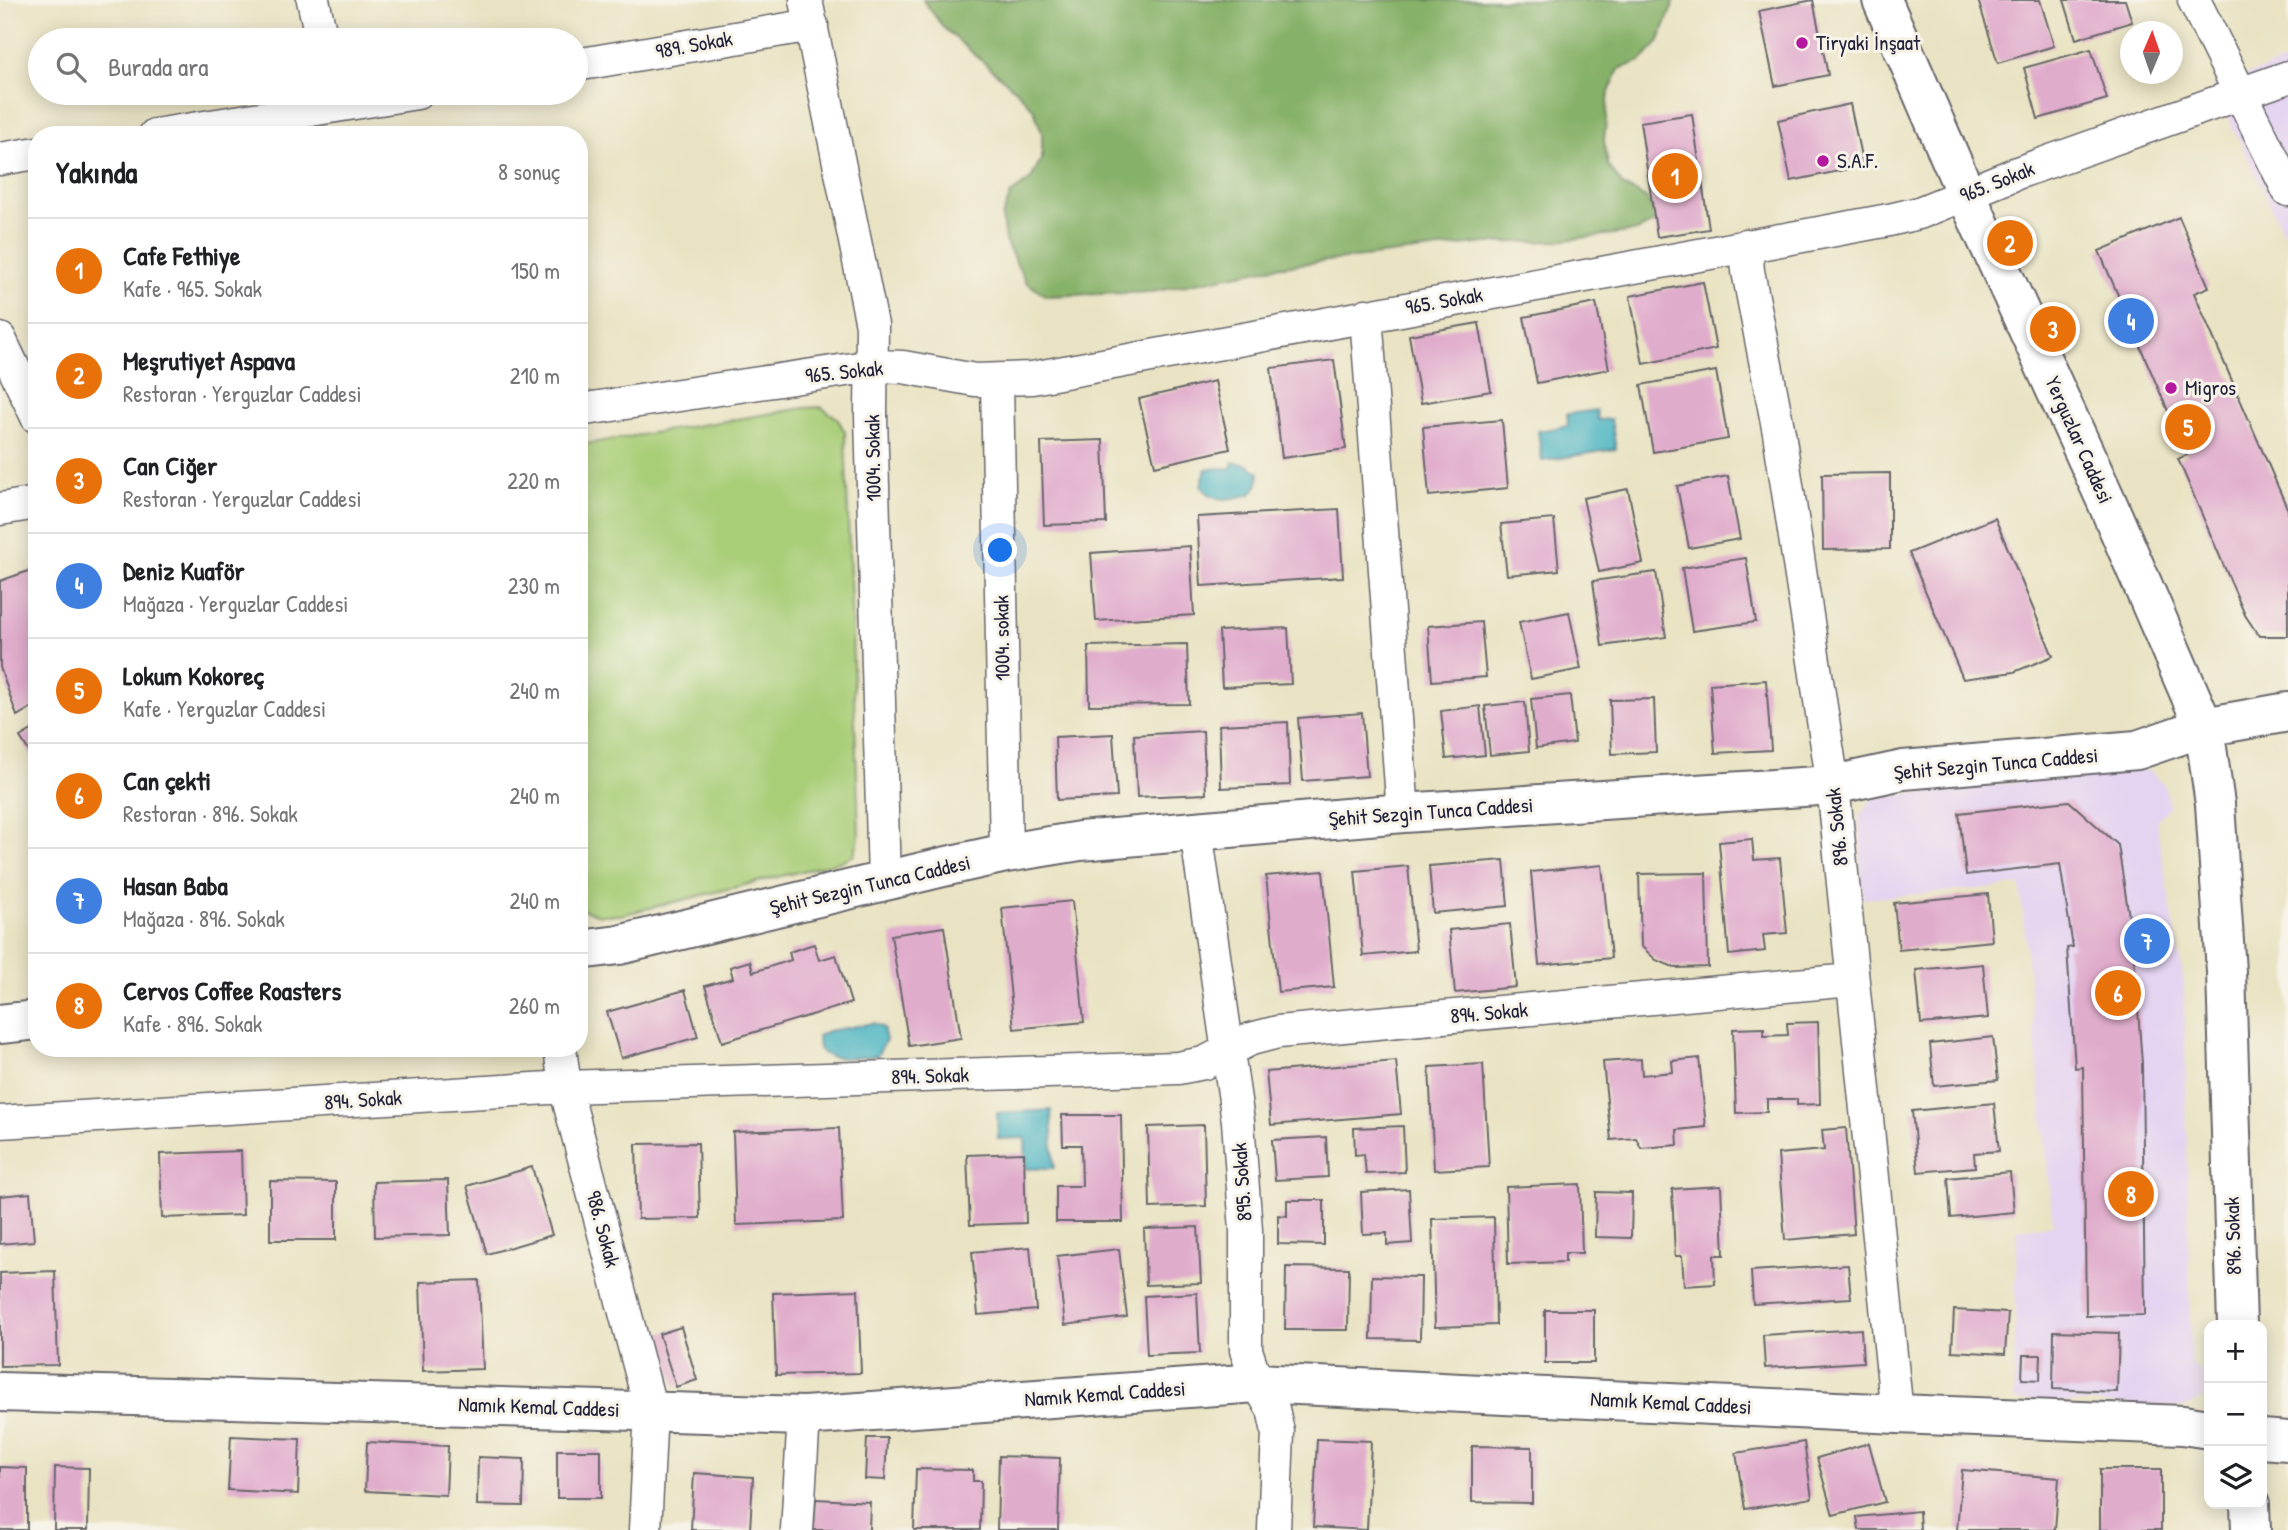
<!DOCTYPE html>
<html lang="tr">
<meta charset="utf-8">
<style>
:root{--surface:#fff;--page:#f2f2f2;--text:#202124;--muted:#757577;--line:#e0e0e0;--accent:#b45309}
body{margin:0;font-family:"Patrick Hand",sans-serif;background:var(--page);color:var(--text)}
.controls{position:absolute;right:21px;bottom:21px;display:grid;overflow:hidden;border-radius:14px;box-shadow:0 4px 18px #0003}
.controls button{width:63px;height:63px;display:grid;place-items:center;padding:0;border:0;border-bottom:2px solid var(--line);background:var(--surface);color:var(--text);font:35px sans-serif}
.compass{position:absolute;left:2120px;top:21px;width:63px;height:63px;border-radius:50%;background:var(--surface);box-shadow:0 4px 18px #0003;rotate:2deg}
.you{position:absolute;left:1001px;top:551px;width:24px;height:24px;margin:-18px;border:5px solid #fff;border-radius:50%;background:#1a73e8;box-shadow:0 0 0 10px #1a73e833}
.badge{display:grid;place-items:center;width:46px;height:46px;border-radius:50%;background:var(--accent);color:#fff;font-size:23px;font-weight:700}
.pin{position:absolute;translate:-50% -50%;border:4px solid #fff;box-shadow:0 2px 7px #0006}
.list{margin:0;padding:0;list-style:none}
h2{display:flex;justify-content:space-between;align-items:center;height:91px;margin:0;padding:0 28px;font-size:30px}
h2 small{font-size:23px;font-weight:400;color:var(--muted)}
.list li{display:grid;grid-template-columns:46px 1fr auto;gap:21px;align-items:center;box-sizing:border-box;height:105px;padding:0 28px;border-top:2px solid var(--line)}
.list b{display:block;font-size:26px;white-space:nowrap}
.list p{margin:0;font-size:23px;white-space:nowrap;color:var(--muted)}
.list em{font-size:23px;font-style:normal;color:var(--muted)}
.icon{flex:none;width:38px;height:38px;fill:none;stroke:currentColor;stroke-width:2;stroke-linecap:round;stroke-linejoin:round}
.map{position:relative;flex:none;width:2288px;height:1530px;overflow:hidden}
.search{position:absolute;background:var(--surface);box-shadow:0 4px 18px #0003;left:28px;top:28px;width:560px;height:77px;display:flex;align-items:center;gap:18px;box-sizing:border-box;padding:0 24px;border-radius:38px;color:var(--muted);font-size:26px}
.panel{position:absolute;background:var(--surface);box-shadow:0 4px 18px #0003;left:28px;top:126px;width:560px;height:931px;border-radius:28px}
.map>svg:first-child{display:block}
.built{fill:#e4d3f1}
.green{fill:#a9ce78;stroke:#66785a;stroke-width:2}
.forest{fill:#86b168;stroke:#546a52;stroke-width:2}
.water{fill:#43b1c0;stroke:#326a7e;stroke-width:2}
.building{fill:#e0accc}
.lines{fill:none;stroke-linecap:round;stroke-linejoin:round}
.street-casing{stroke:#68666b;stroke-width:35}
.secondary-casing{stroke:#68666b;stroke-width:42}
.street{stroke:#fff;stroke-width:32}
.secondary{stroke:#fff;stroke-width:38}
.poi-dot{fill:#b5179e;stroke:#f7f3e8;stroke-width:2.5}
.labels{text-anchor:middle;stroke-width:6;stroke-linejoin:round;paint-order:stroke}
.poi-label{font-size:21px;fill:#22223b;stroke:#f7f3e8;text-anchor:start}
.street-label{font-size:21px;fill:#22223b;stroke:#f7f3e8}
</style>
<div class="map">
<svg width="2288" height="1530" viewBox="0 0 2288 1530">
<rect width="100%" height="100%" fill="#f7f3e8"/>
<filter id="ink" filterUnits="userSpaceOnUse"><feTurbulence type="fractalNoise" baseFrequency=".0143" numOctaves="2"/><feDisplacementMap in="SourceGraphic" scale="14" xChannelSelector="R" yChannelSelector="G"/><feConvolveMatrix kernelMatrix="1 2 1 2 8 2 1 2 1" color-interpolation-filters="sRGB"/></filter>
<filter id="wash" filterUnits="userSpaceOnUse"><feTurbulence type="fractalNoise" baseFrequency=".00686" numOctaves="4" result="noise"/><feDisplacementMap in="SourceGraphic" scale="28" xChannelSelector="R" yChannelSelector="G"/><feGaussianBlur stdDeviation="1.57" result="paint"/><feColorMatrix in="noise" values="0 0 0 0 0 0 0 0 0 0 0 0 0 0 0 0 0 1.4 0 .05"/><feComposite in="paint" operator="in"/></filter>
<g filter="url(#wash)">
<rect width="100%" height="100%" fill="#e9e3c3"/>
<path class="built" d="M 2288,61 L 2288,242 L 2213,86 Z
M 2138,769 L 2149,771 L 2164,785 L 2170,806 L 2156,821 L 2184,982 L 2191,1365 L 2205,1374 L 2206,1387 L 2204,1397 L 2187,1407 L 2014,1400 L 2017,1229 L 2053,1225 L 2020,885 L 1863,899 L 1859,817 L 1872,798 Z"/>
<path class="green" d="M 821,407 L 837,418 L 845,432 L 859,837 L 854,855 L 839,862 L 621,915 L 600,915 L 580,909 L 579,445 L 804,408 Z"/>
<path class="forest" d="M 923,0 L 1675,0 L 1658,43 L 1641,61 L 1619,69 L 1609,92 L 1604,140 L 1608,165 L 1623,186 L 1646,198 L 1659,220 L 1637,231 L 1557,241 L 1486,243 L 1274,267 L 1152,292 L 1046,296 L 1026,282 L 1005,241 L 1002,217 L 1011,194 L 1031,179 L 1042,157 L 1042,133 L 1034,110 L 1018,92 L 944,28 Z"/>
<path class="water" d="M 1596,410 L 1598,420 L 1611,419 L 1616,449 L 1542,461 L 1538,431 L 1568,426 L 1567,414 Z
M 1233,462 L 1248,465 L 1259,472 L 1258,484 L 1251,494 C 1229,499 1216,505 1201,486 L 1206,469 L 1231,468 Z
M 874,1023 L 883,1028 L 886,1040 L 877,1056 C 863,1057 824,1063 819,1048 C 818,1044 818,1040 818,1036 L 828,1031 Z
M 1051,1110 L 1054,1168 L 1026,1169 L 1025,1138 L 998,1139 L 997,1113 Z"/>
<g id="blocks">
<path class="building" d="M 1813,0 L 1828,75 L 1775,86 L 1759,11 Z
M 1978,0 L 2040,0 L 2054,46 L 1998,63 Z
M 2064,0 L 2125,0 L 2132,22 L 2076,39 Z
M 2091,49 L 2107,99 L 2038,119 L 2024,68 Z
M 1850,104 L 1863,166 L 1791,181 L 1778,120 Z
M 1692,114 L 1709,229 L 1657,237 L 1640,122 Z
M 2179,217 L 2209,287 L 2194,293 L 2288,510 L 2288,636 L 2259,636 L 2245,615 L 2178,459 L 2187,455 L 2099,251 Z
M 1703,282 L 1716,349 L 1643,364 L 1630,296 Z
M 1596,303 L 1609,369 L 1537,383 L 1524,317 Z
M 1479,323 L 1491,391 L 1421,403 L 1409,335 Z
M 1334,360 L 1346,449 L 1282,458 L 1271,368 Z
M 1716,371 L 1728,439 L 1653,452 L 1641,385 Z
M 1215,381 L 1230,449 L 1155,466 L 1139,399 Z
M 1502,420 L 1508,488 L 1429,496 L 1423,427 Z
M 1103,440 L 1106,523 L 1044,525 L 1041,442 Z
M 1890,473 L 1890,549 L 1823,550 L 1822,474 Z
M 1728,476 L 1740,539 L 1689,548 L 1677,486 Z
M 1628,489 L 1643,563 L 1599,572 L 1583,498 Z
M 1339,509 L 1343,577 L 1201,586 L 1197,517 Z
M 1995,518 L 2053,656 L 2014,672 L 1963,679 L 1909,553 Z
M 1554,519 L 1559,570 L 1507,575 L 1501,524 Z
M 1190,546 L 1194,615 L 1096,621 L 1091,553 Z
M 1746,558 L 1756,622 L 1692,631 L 1682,568 Z
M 37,568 L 37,704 L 17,716 L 0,667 L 0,581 Z
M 1656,572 L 1666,637 L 1602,646 L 1593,581 Z
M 1569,612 L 1581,669 L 1531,679 L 1519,622 Z
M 1481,622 L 1486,677 L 1432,681 L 1428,626 Z
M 1288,628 L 1291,684 L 1222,687 L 1219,631 Z
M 1187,644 L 1189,704 L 1089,705 L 1088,646 Z
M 1766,680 L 1771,750 L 1715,753 L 1710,684 Z
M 1570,695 L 1575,743 L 1536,748 L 1531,699 Z
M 1654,699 L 1656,752 L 1612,754 L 1610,700 Z
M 1525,702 L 1529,751 L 1490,755 L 1485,706 Z
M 1480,706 L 1485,755 L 1446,759 L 1441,711 Z
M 1362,713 L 1367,776 L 1303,781 L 1298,718 Z
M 1288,722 L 1290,785 L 1221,788 L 1219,725 Z
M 37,727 L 37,764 L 20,737 Z
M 1203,731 L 1206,794 L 1137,797 L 1134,735 Z
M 1113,734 L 1117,797 L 1057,800 L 1055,737 Z
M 2069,801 L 2118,845 L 2133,943 L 2142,1063 L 2145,1315 L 2086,1316 L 2083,1067 L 2075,1068 L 2067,948 L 2073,947 L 2060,864 L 1966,875 L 1959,813 Z
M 1752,839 L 1754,860 L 1780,858 L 1787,933 L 1763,935 L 1765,951 L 1729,955 L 1719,842 Z
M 1504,860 L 1508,906 L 1433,913 L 1429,866 Z
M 1602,865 L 1611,958 L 1539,965 L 1531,872 Z
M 1408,866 L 1416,951 L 1363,956 L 1355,871 Z
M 1323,871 L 1334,987 L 1278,992 L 1266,876 Z
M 1706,873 L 1708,967 L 1676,968 L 1656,960 L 1641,946 L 1639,874 Z
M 1988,894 L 1992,941 L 1899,950 L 1894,903 Z
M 1072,901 L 1084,1022 L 1014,1029 L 1002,908 Z
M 1510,924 L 1516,987 L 1455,993 L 1449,930 Z
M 944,927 L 961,1038 L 909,1046 L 891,935 Z
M 814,944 L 819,960 L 836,955 L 851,1003 L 722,1042 L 705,986 L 733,978 L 730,967 L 750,961 L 753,972 L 791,960 L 789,952 Z
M 1983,964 L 1988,1018 L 1921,1024 L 1916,970 Z
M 685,990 L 698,1037 L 621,1058 L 607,1012 Z
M 1818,1022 L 1820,1104 L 1797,1105 L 1797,1099 L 1767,1099 L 1767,1112 L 1736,1113 L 1733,1029 L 1764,1028 L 1764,1036 L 1788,1035 L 1787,1023 Z
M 1993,1037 L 1998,1080 L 1934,1086 L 1930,1044 Z
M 1699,1058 L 1706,1127 L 1677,1130 L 1678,1145 L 1641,1148 L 1636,1138 L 1611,1140 L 1603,1062 L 1641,1059 L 1642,1075 L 1673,1072 L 1672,1061 Z
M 1396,1061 L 1401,1114 L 1271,1125 L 1266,1072 Z
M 1483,1064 L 1489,1167 L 1434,1170 L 1429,1067 Z
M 1994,1103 L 1999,1151 L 1974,1153 L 1975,1167 L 1918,1172 L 1912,1111 Z
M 1062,1115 L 1121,1115 L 1123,1222 L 1056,1222 L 1056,1186 L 1082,1186 L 1081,1145 L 1063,1145 Z
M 1204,1125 L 1206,1206 L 1150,1208 L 1148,1127 Z
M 1403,1126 L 1405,1172 L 1366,1174 L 1364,1154 L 1355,1155 L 1354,1128 Z
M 839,1128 L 843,1221 L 736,1225 L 733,1132 Z
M 1846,1128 L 1854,1234 L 1785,1240 L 1778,1154 L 1824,1150 L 1822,1130 Z
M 1326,1137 L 1328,1177 L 1275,1180 L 1272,1140 Z
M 698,1143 L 700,1218 L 638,1219 L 636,1144 Z
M 241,1151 L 243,1215 L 162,1218 L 160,1154 Z
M 1024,1153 L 1026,1223 L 970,1225 L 967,1155 Z
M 532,1167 L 552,1235 L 487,1254 L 467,1186 Z
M 2010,1172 L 2014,1212 L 1951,1218 L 1948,1178 Z
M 448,1180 L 450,1235 L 375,1237 L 374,1182 Z
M 270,1181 L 336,1182 L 336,1240 L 270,1240 Z
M 1580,1184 L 1582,1253 L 1565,1253 L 1565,1262 L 1508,1264 L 1506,1187 Z
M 1721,1186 L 1724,1255 L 1714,1255 L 1715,1284 L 1684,1286 L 1682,1256 L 1675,1256 L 1672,1189 Z
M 1409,1189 L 1412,1243 L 1387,1245 L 1387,1233 L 1363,1234 L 1361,1192 Z
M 1596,1192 L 1632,1193 L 1631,1238 L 1595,1237 Z
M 30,1193 L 34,1241 L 0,1244 L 0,1196 Z
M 1287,1200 L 1324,1200 L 1324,1245 L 1278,1244 L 1278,1215 L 1287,1216 Z
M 1494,1217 L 1496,1325 L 1435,1327 L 1432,1219 Z
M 1198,1227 L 1201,1283 L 1146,1285 L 1144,1229 Z
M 1030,1247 L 1036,1310 L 978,1315 L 972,1252 Z
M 1119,1249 L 1127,1317 L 1065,1325 L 1057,1256 Z
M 1848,1265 L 1851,1298 L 1753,1304 L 1751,1271 Z
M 1286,1267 L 1349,1268 L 1348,1330 L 1285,1330 Z
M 55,1271 L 58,1365 L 0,1366 L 0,1273 Z
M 1372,1276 L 1421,1277 L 1420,1340 L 1371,1339 Z
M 479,1280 L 483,1369 L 423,1371 L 420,1282 Z
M 858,1290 L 861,1373 L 776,1375 L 773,1293 Z
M 1197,1293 L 1200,1353 L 1147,1355 L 1144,1296 Z
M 1545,1310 L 1594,1310 L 1594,1363 L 1545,1363 Z
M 1954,1310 L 2008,1313 L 2005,1354 L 1952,1351 Z
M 681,1327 L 697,1380 L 676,1387 L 659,1334 Z
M 1861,1329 L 1863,1362 L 1765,1368 L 1763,1335 Z
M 2054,1331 L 2119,1333 L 2117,1392 L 2053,1389 Z
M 2023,1355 L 2041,1355 L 2040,1380 L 2022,1379 Z
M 231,1436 L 300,1439 L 298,1494 L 228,1490 Z
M 867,1438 L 887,1438 L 885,1480 L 865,1479 Z
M 1317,1439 L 1371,1441 L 1367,1530 L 1313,1527 Z
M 367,1442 L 448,1446 L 446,1495 L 365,1491 Z
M 1804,1442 L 1812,1498 L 1745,1509 L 1736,1453 Z
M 1869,1443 L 1885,1502 L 1833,1515 L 1817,1458 Z
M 1472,1446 L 1532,1447 L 1532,1503 L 1472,1502 Z
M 557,1450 L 601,1450 L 601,1498 L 557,1498 Z
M 999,1456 L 1060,1458 L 1058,1530 L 997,1530 Z
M 478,1457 L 524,1459 L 523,1506 L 477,1505 Z
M 0,1467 L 27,1468 L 27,1530 L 0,1530 Z
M 55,1467 L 89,1468 L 88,1530 L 54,1530 Z
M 916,1469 L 973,1470 L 973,1481 L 981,1481 L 980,1530 L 914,1530 Z
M 2100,1469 L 2161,1469 L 2161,1530 L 2100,1530 Z
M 1962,1470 L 2059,1478 L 2055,1530 L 1957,1530 Z
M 694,1473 L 753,1477 L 750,1530 L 691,1530 Z
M 816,1499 L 870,1502 L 869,1530 L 809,1530 L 810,1527 L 814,1527 Z
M 1919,1511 L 1920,1530 L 1859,1530 L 1857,1517 Z"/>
</g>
</g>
<g filter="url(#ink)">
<use href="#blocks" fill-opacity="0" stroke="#68666b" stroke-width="2"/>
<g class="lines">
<defs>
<path id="street" d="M 313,0 L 322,40
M 806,0 L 872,325 L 871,415 L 884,881
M 2194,0 L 2288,190
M 576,65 L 812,25
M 155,135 L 417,93
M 0,159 L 37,153
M 1746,245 L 1748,271 L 1779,433 L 1833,785 L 1897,1414
M 1366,315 L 1403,813
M 0,339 L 37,417
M 997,381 L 1006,853
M 579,410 L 873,366 L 903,367 L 975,380 L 1032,378 L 1889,220 L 1919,213 L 2017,173 L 2288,77
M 0,509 L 37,503
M 1196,831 L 1238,1121 L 1246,1230 L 1246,1350 L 1257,1383 L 1273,1409 L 1278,1432 L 1274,1530
M 560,1048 L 565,1087 L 651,1410 L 645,1530
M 0,1122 L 565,1087 L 1178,1068 L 1204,1063 L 1251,1039 L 1278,1032 L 1852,980
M 797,1530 L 804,1416"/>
<path id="secondary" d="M 1882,0 L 1966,194 L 2106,500 L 2204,727 L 2215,804 L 2226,972 L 2237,1325
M 579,950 L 619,945 L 943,867 L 1006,853 L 1080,841 L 1403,813 L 1833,785 L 1903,770 L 2137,750 L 2204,727 L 2288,712
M 0,1024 L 37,1020
M 0,1392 L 804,1416 L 1257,1383 L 1897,1414 L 2183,1425 L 2209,1429
M 2262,1439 L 2288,1441
M 2250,1504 L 2251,1530"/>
</defs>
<use href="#street" class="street-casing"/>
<use href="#secondary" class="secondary-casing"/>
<use href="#street" class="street"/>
<use href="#secondary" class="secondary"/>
</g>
</g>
<g class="poi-dot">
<circle cx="1802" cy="43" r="7"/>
<circle cx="1823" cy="161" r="7"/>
<circle cx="2171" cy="388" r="7"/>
</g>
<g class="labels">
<g class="poi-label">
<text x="1816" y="50">Tiryaki İnşaat</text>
<text x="1837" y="168">S.A.F.</text>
<text x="2185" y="395">Migros</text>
</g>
<g class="street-label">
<text transform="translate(694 45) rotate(-10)" y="7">989. Sokak</text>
<text transform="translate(1997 182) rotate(-22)" y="7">965. Sokak</text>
<text transform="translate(1444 301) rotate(-10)" y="7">965. Sokak</text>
<text transform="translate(844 372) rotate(-6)" y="7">965. Sokak</text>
<text transform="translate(2079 440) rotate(66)" y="7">Yerguzlar Caddesi</text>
<text transform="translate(873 458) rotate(-91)" y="7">1004. Sokak</text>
<text transform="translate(1002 638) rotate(-91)" y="7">1004. sokak</text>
<text transform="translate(1996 764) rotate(-5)" y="7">Şehit Sezgin Tunca Caddesi</text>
<text transform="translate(1431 812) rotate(-4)" y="7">Şehit Sezgin Tunca Caddesi</text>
<text transform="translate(1837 827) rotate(-96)" y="7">896. Sokak</text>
<text transform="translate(870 885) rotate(-13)" y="7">Şehit Sezgin Tunca Caddesi</text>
<text transform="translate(1489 1013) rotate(-5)" y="7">894. Sokak</text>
<text transform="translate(930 1076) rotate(-2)" y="7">894. Sokak</text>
<text transform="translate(363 1100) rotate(-4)" y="7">894. Sokak</text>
<text transform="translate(1242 1182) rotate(-94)" y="7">895. Sokak</text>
<text transform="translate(603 1229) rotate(75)" y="7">986. Sokak</text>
<text transform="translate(2233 1236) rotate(-92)" y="7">896. Sokak</text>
<text transform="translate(1105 1394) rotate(-4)" y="7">Namık Kemal Caddesi</text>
<text transform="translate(1671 1403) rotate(3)" y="7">Namık Kemal Caddesi</text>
<text transform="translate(539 1407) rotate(2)" y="7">Namık Kemal Caddesi</text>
</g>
</g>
</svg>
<div class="controls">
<button>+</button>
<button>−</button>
<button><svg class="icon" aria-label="layers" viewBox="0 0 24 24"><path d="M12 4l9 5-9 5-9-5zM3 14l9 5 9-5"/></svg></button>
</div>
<svg class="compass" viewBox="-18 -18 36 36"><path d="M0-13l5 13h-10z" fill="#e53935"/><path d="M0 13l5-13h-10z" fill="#757577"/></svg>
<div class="you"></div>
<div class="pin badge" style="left:1675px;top:176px;background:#e8710a">1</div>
<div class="pin badge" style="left:2010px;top:243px;background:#e8710a">2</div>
<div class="pin badge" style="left:2053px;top:329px;background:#e8710a">3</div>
<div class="pin badge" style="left:2131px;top:321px;background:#3f7fe0">4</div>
<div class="pin badge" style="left:2188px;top:427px;background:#e8710a">5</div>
<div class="pin badge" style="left:2118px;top:993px;background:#e8710a">6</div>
<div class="pin badge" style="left:2147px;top:941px;background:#3f7fe0">7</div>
<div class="pin badge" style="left:2131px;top:1194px;background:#e8710a">8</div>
<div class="search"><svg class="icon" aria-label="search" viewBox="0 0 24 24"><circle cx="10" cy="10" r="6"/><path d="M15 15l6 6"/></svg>Burada ara</div>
<section class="panel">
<h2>Yakında<small>8 sonuç</small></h2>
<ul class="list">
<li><span class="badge" style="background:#e8710a">1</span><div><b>Cafe Fethiye</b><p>Kafe · 965. Sokak</p></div><em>150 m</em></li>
<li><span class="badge" style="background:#e8710a">2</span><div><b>Meşrutiyet Aspava</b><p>Restoran · Yerguzlar Caddesi</p></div><em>210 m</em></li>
<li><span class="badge" style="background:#e8710a">3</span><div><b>Can Ciğer</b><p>Restoran · Yerguzlar Caddesi</p></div><em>220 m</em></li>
<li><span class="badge" style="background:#3f7fe0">4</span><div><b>Deniz Kuaför</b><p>Mağaza · Yerguzlar Caddesi</p></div><em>230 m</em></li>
<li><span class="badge" style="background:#e8710a">5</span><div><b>Lokum Kokoreç</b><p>Kafe · Yerguzlar Caddesi</p></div><em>240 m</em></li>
<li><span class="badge" style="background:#e8710a">6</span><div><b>Can çekti</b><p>Restoran · 896. Sokak</p></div><em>240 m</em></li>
<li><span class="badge" style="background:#3f7fe0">7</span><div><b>Hasan Baba</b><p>Mağaza · 896. Sokak</p></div><em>240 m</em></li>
<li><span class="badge" style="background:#e8710a">8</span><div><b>Cervos Coffee Roasters</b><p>Kafe · 896. Sokak</p></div><em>260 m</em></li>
</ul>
</section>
</div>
